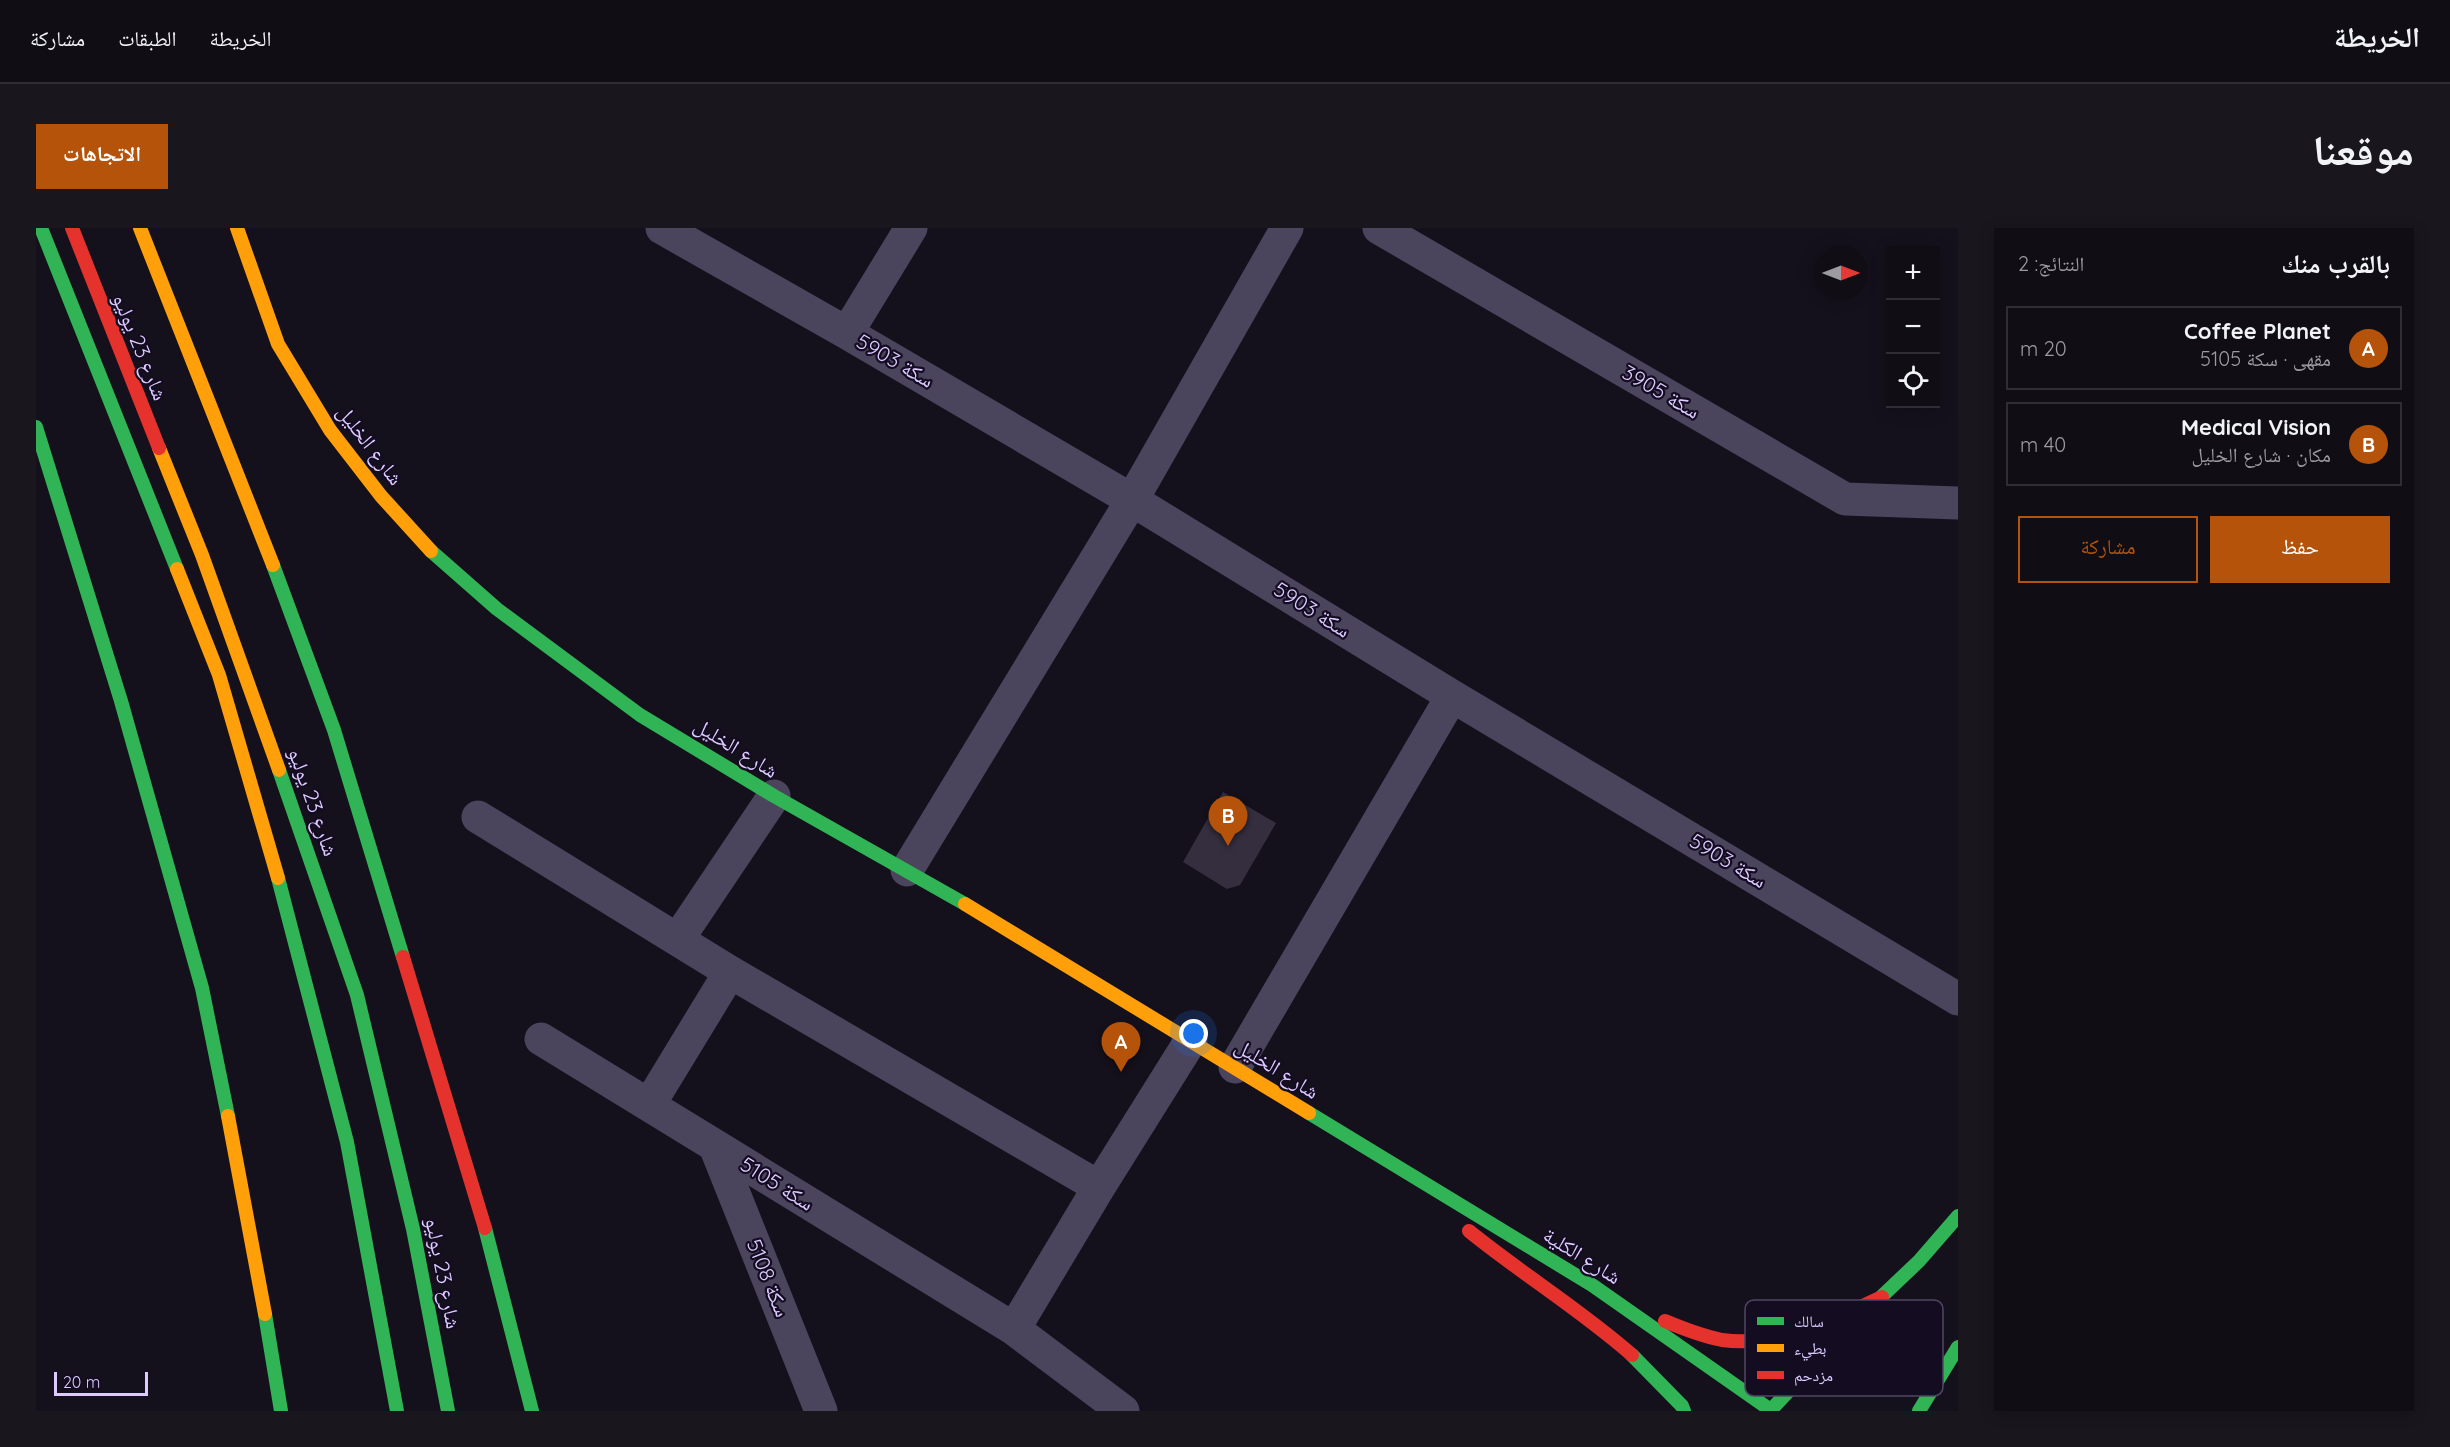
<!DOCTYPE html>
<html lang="ar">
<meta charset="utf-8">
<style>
:root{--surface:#100d15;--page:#19161e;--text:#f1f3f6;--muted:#9c9ca0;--line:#302d34;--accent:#b45309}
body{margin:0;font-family:Quicksand,"Noto Naskh Arabic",sans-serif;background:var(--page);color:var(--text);direction:rtl}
.controls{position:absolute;right:18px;top:18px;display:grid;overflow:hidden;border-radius:0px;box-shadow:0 3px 15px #0003}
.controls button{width:54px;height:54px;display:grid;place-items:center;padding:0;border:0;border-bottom:2px solid var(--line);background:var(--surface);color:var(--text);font:30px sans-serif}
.compass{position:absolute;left:1778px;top:18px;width:54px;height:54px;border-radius:50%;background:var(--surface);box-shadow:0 3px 15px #0003;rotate:90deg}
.scale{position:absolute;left:18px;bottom:15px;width:94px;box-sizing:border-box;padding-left:6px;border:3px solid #ddcbff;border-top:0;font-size:16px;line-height:21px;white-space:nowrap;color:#ddcbff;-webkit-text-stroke:4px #140c21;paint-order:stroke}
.you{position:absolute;left:1158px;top:806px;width:21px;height:21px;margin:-15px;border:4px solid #fff;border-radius:50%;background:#1a73e8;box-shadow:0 0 0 9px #1a73e833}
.badge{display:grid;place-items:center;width:39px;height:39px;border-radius:50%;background:var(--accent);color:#fff;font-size:20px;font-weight:700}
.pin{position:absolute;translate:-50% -50px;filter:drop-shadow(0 2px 3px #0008)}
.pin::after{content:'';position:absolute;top:32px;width:21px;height:18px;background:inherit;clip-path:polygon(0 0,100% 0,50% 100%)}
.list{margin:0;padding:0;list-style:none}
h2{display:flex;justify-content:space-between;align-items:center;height:78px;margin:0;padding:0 24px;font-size:26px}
h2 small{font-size:20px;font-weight:400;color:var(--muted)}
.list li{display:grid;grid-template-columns:39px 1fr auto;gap:18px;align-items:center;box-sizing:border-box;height:84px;margin:0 12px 12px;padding:0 12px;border:2px solid var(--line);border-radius:0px}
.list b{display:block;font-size:22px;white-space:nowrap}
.list p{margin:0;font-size:20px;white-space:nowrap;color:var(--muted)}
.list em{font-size:20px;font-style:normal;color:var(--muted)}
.actions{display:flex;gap:12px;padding:18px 24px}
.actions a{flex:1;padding:14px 0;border:2px solid var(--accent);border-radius:0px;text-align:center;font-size:21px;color:var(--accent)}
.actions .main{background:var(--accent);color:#fff}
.icon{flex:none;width:33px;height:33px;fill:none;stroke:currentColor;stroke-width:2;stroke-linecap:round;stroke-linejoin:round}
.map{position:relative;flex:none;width:1922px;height:1183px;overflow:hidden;direction:ltr;border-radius:0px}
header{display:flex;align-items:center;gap:36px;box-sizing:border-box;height:84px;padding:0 30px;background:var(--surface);border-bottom:2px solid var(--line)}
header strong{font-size:28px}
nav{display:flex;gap:33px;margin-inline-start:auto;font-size:21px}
.intro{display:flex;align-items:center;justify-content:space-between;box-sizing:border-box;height:144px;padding:0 36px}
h1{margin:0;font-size:42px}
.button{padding:15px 27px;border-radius:0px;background:var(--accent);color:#fff;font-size:21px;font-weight:700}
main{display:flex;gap:36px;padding:0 36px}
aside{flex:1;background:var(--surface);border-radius:0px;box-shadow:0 3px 15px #0003}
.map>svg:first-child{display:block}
.building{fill:#352e3e}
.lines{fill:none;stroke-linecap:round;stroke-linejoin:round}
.street{stroke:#4b445d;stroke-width:33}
.fast{stroke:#30b455;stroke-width:14}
.slow{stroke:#ff9f0a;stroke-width:14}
.jam{stroke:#e5322d;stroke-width:14}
.labels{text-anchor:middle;stroke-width:4.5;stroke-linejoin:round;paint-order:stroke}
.street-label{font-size:21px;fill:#ddcbff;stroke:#140c21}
.key{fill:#140c21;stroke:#504564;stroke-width:1.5}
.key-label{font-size:16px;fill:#ddcbff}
</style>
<header>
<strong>الخريطة</strong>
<nav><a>الخريطة</a><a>الطبقات</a><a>مشاركة</a></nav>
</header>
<div class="intro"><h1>موقعنا</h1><a class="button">الاتجاهات</a></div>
<main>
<aside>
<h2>بالقرب منك<small>النتائج: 2</small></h2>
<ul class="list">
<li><span class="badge">A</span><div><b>Coffee Planet</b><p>مقهى · سكة 5105</p></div><em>20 m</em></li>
<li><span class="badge">B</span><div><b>Medical Vision</b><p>مكان · شارع الخليل</p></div><em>40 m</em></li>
</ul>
<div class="actions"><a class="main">حفظ</a><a>مشاركة</a></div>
</aside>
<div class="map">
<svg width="1922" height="1183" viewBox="0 0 1922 1183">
<rect width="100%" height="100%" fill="#15111c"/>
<path class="building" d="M 1187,564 L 1240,595 L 1204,657 L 1191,661 L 1147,634 Z"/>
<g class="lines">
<path class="street" d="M 626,0 L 811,105 L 1096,272 L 1416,468 L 1922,771
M 1343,0 L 1809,271 L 1922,275
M 811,105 L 875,0
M 442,589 L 694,744 L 1063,959
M 871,642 L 1096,272 L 1251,0
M 642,711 L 738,568
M 505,811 L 978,1101 L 1087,1183
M 1199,839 L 1416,468
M 613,877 L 694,744
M 679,918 L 785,1183
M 978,1101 L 1063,959 L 1155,812"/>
<path class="fast" d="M 5,0 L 141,341
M 0,199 L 85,473 L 166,760 L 192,888
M 395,323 L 461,381 L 604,487 L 738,568 L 929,676
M 237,337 L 298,502 L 367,729
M 243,542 L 321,767 L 377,1001 L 412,1183
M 242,650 L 311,914 L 361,1183
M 1273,885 L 1556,1057 L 1736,1183
M 449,1000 L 496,1183
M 229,1086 L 245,1183
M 1596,1127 L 1646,1178 L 1648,1183
M 1734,1183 L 1803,1109 L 1883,1033 L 1922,988
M 1883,1183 L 1922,1119"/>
<path class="slow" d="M 104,0 L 237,337
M 201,0 L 242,116 L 294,202 L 345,268 L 395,323
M 123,220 L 166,327 L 243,542
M 141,341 L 183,447 L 242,650
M 929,676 L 1273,885
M 192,888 L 229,1086"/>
<path class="jam" d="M 36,0 L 123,220
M 367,729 L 449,1000
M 1433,1003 C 1486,1046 1545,1082 1596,1127
M 1629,1093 C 1648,1101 1666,1108 1686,1112 C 1742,1120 1797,1092 1846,1069"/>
</g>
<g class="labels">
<g class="street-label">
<text transform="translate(104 119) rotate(68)" y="7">شارع 23 يوليو</text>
<text transform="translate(859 133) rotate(30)" y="7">سكة 5903</text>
<text transform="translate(1625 164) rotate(30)" y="7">سكة 3905</text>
<text transform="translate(334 217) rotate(53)" y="7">شارع الخليل</text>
<text transform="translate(1276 382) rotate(32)" y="7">سكة 5903</text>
<text transform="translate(700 520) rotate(32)" y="7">شارع الخليل</text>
<text transform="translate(277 574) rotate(71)" y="7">شارع 23 يوليو</text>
<text transform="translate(1692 633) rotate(31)" y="7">سكة 5903</text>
<text transform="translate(1241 841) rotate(32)" y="7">شارع الخليل</text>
<text transform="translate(741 956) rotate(32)" y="7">سكة 5105</text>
<text transform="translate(1546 1028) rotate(32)" y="7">شارع الكلية</text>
<text transform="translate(407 1045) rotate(79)" y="7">شارع 23 يوليو</text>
<text transform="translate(732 1050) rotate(68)" y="7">سكة 5108</text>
</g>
</g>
<rect x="1709" y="1072" width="198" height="96" rx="9" class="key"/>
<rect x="1721" y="1089" width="27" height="8" fill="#30b455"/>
<rect x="1721" y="1116" width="27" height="8" fill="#ff9f0a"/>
<rect x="1721" y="1143" width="27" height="8" fill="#e5322d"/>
<g class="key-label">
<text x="1758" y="1099">سالك</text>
<text x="1758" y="1126">بطيء</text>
<text x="1758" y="1153">مزدحم</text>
</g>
</svg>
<div class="controls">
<button>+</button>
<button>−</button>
<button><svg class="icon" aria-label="locate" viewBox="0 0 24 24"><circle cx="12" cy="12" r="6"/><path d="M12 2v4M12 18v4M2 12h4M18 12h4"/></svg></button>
</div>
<svg class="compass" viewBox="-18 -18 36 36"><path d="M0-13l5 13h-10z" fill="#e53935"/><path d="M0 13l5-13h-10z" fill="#9c9ca0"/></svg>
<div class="scale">20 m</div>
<div class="you"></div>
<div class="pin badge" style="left:1085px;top:844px">A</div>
<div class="pin badge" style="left:1192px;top:618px">B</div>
</div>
</main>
